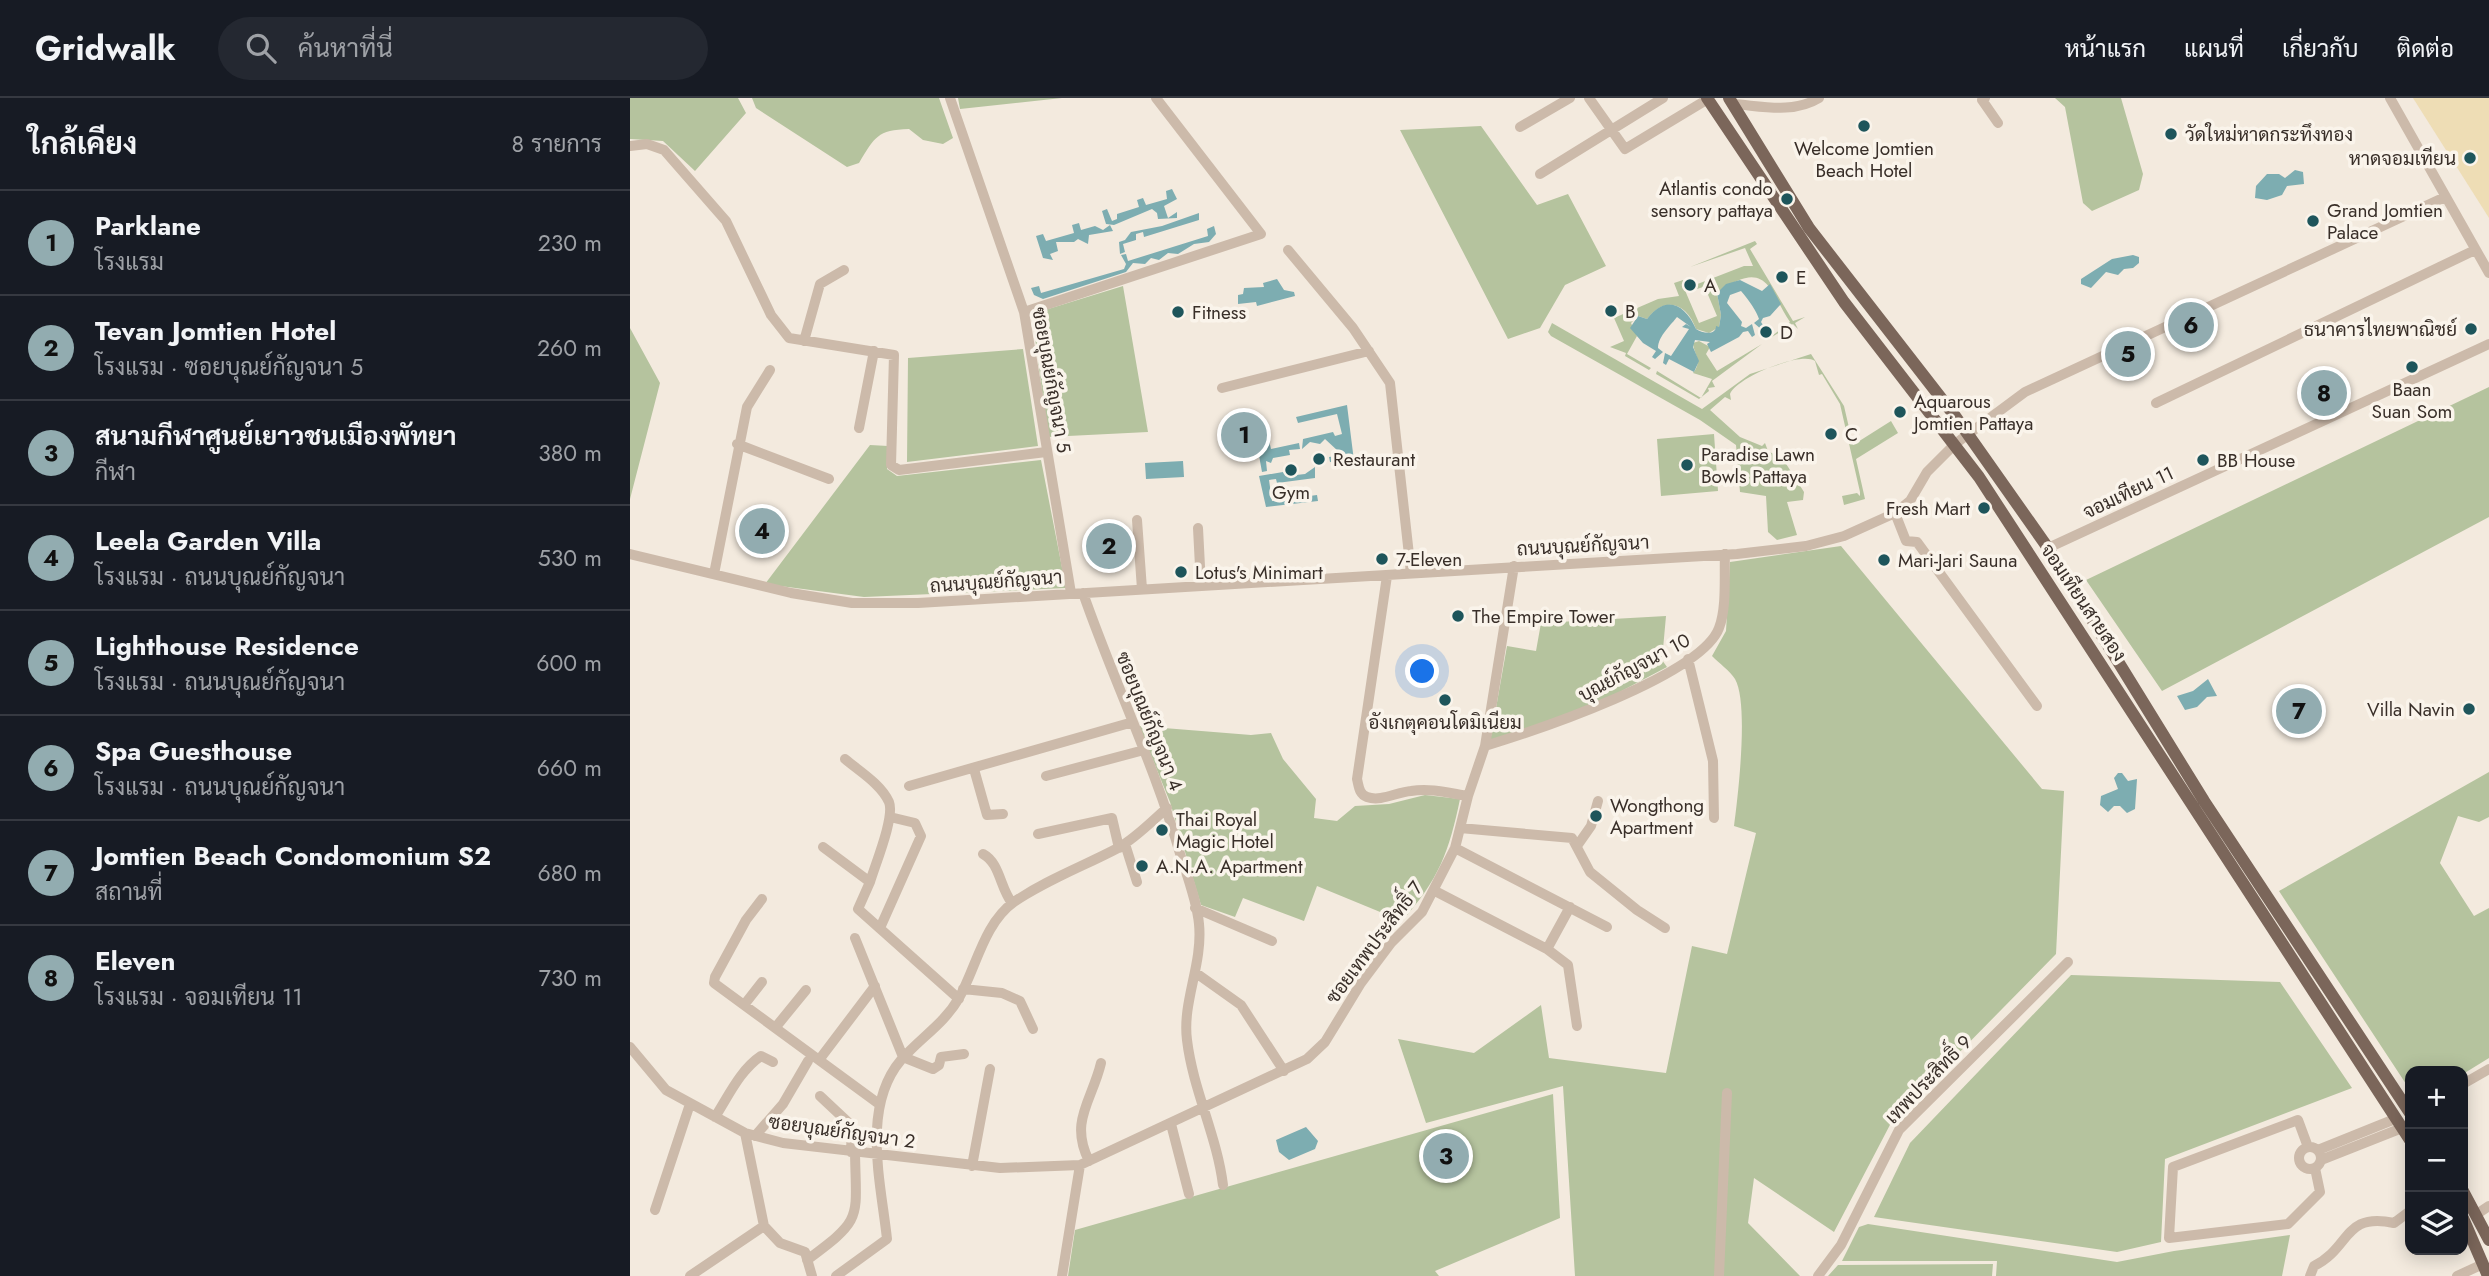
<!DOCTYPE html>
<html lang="th">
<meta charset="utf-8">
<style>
:root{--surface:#171b24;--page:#242831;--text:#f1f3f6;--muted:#9ea1a6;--line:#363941;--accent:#92acb0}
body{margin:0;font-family:Jost,Sarabun,sans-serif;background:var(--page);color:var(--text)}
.controls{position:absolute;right:21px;bottom:21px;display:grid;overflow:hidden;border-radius:14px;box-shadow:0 4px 18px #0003}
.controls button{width:63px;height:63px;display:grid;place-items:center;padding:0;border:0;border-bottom:2px solid var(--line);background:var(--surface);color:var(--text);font:35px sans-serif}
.you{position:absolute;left:793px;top:574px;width:24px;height:24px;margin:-18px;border:5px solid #fff;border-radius:50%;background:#1a73e8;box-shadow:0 0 0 10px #1a73e833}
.badge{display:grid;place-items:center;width:46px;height:46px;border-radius:50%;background:var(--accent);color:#111;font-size:23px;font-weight:700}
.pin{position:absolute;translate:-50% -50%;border:4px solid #fff;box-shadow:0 2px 7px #0006}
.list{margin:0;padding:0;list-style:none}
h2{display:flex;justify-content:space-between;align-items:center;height:91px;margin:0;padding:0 28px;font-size:30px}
h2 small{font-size:23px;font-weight:400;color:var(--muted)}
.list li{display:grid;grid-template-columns:46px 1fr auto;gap:21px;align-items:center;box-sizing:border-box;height:105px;padding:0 28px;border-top:2px solid var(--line)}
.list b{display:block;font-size:26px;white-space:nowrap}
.list p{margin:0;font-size:23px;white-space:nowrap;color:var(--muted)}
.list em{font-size:23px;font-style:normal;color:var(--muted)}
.icon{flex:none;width:38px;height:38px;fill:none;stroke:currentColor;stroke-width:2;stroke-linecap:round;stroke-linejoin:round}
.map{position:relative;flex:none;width:1859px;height:1178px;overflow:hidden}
header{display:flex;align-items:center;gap:42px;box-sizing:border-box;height:98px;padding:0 35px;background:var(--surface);border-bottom:2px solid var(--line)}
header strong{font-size:33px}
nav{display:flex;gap:38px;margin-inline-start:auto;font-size:24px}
.search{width:490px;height:63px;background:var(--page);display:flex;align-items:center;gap:18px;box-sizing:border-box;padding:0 24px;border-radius:38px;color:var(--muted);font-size:26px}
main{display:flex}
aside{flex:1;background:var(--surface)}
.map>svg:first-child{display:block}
.green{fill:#b5c39e}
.sand{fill:#eeddb5}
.water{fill:#7dadb1}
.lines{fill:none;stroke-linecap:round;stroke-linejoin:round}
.minor{stroke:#ccbaaa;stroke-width:10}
.major{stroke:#7b665a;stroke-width:12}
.poi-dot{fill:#1e555b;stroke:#faf4eb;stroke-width:2.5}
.labels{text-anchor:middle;stroke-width:7;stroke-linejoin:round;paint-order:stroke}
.poi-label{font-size:19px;fill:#392f29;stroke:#faf4eb;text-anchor:start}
.street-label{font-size:19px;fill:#392f29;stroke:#faf4eb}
</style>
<header>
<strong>Gridwalk</strong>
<div class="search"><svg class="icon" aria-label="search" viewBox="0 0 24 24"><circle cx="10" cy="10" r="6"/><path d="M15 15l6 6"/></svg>ค้นหาที่นี่</div>
<nav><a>หน้าแรก</a><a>แผนที่</a><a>เกี่ยวกับ</a><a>ติดต่อ</a></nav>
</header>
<main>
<aside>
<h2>ใกล้เคียง<small>8 รายการ</small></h2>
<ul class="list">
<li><span class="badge">1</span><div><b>Parklane</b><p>โรงแรม</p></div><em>230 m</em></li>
<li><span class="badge">2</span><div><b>Tevan Jomtien Hotel</b><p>โรงแรม · ซอยบุณย์กัญจนา 5</p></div><em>260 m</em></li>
<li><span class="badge">3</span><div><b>สนามกีฬาศูนย์เยาวชนเมืองพัทยา</b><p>กีฬา</p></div><em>380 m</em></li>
<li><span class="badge">4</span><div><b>Leela Garden Villa</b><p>โรงแรม · ถนนบุณย์กัญจนา</p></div><em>530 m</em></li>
<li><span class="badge">5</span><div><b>Lighthouse Residence</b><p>โรงแรม · ถนนบุณย์กัญจนา</p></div><em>600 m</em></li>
<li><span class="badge">6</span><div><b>Spa Guesthouse</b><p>โรงแรม · ถนนบุณย์กัญจนา</p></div><em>660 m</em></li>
<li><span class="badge">7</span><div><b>Jomtien Beach Condomonium S2</b><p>สถานที่</p></div><em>680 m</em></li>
<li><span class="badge">8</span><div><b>Eleven</b><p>โรงแรม · จอมเทียน 11</p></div><em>730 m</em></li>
</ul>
</aside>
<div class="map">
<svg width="1859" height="1178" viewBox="0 0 1859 1178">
<rect width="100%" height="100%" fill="#f3eade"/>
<path class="green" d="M 0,0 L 108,0 L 116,15 L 65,73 L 33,43 L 0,41 Z
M 122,0 L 309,0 L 323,40 L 313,46 L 293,42 L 279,31 C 247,32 245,39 229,65 L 217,69 L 126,10 Z
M 328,0 L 432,0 L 330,11 Z
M 1425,0 L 1491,0 L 1513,76 L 1509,92 L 1462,113 L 1453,105 L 1435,9 Z
M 851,28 L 907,107 L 938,96 L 976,168 L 935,187 L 910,230 L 878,241 L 770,32 Z
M 1125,143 L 1127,146 L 1120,151 L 1163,223 L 1175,219 L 1165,225 L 1168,231 L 1163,226 L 1137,242 L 1160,224 C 1139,192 1137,159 1087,195 L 1091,217 L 1089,229 L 1079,235 L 1066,231 C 1057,205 1035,197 1017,221 L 1008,218 L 1001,225 L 1007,238 L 997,256 L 1021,270 L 1019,272 L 995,258 L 996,255 L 980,249 L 994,243 L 984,220 L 1028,201 L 1049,198 L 1044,185 L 1053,182 L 1054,190 L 1069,225 L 1087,218 L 1076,192 L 1073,189 L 1067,191 L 1065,187 L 1114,168 L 1123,168 L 1115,150 L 1060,169 Z
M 493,188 L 518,334 L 418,339 L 402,216 Z
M 922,225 L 1072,311 L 1120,276 L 1181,256 L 1214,308 L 1223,347 L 1261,323 L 1268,335 L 1226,361 L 1235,401 L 1214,407 L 1212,398 L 1227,395 L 1230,398 L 1230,394 L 1210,306 L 1192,276 L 1189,277 L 1185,263 C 1171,253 1107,279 1100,296 L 1101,302 L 1095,299 L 1080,312 L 1110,339 L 1132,348 L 1135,345 L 1138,353 L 1153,361 L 1174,394 L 1173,402 L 1157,404 L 1167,437 L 1147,442 L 1138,434 L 1136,398 L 1110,394 L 1106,347 L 1070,322 L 921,238 L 918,234 Z
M 0,230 L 30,285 L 0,401 Z
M 1069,243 L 1080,249 L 1076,256 L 1087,273 L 1132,246 L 1082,283 L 1085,289 L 1078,290 L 1079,293 L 1069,301 L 1026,276 L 1027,273 L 1071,300 L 1082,281 L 1063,275 C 1073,263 1064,257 1063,245 Z
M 393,251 L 408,348 L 277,364 L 278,260 Z
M 1859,289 L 1859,419 L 1532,593 L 1456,482 Z
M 1084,336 L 1088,393 L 1031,398 L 1027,341 Z
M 240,347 L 258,348 L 257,371 L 267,378 L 411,362 L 436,490 L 234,499 L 135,486 Z
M 1211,448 L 1412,691 L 1434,693 L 1426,856 L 1262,1023 L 1204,1134 L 1124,1080 L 1118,1125 L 1170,1178 L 945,1178 L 933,988 L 796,1025 L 768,941 L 844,955 L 911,907 L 919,960 L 1036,975 L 1062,848 L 1097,856 L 1126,735 L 1104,728 C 1108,698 1119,605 1105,581 C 1100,573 1089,565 1082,558 L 1096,533 L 1100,464 Z
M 1036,518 L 1032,562 L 1037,569 L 948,616 L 860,644 L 877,548 L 906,553 L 911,525 Z
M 509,628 L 621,637 L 641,635 L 653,661 L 686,701 L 684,720 L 707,723 L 725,708 L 759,706 L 795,697 L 830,701 C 819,754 809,781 772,823 L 687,788 L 674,823 L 613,800 L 605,819 L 571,807 L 540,704 Z
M 1859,674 L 1859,719 L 1849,724 L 1828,718 L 1810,765 L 1844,818 L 1859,810 L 1859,960 L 1833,976 L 1833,973 L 1780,973 L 1780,992 L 1649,793 Z
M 1441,877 L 1650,884 L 1722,990 L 1535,1061 L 1531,1144 L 1487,1154 L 1244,1119 L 1280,1045 Z
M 923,996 L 930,1120 L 805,1173 L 809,1178 L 438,1178 L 445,1132 Z
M 1238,1126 L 1487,1164 L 1544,1153 L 1660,1137 L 1652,1178 L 1366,1178 L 1367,1163 L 1212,1163 L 1229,1129 Z
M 1363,1166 L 1362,1178 L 1198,1178 L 1208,1167 Z"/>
<path class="sand" d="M 1783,0 L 1859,0 L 1859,120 Z"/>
<path class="water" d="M 1665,72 L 1673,74 L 1674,86 L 1657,88 L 1652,97 L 1637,102 L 1625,100 L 1626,88 L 1637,76 L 1649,76 L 1655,80 Z
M 542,91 L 547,101 L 534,108 L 538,120 L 547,114 L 547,120 L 528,121 L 527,115 L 522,111 L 484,127 L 476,126 L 472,113 L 477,111 L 482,123 L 487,121 L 487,116 L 509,109 L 507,102 L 513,100 L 516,107 L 537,101 L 536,93 Z
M 569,115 L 569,122 L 514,139 L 513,134 L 506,136 L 506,142 L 493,146 L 495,154 L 490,156 L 489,144 L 495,142 L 501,134 L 532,128 Z
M 449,125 L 451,132 L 465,128 L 473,132 L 480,127 L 483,133 L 459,137 L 458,146 L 448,141 L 444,144 L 426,144 L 428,153 L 420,156 L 423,162 L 413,160 L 406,138 L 413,136 L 416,143 L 444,135 L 442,127 Z
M 584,128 L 586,136 L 579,144 L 564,146 L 548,156 L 538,155 L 529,162 L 521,160 L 515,166 L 503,165 L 496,174 L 413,201 L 404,197 L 401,190 L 409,188 L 411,195 L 494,171 L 496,166 L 491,157 L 496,156 L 498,163 L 578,138 L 577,131 Z
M 1503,157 L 1509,159 L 1509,165 L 1503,170 L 1494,171 L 1488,177 L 1476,174 L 1461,190 L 1451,186 L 1451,181 L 1482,161 Z
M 647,181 L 654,192 L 664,194 L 665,198 L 627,208 L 626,204 L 608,206 L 608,197 L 613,196 L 614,190 L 634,189 L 633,185 Z
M 1110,182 L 1132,193 L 1140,186 L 1151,206 L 1140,218 L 1133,220 L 1131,224 L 1135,230 L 1132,232 L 1124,225 L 1129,221 C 1127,214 1119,202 1111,193 L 1100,197 L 1097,205 L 1112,224 L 1111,228 L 1116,230 L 1122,226 L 1125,237 L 1122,239 L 1118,233 L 1113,234 L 1109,239 L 1081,254 L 1077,246 L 1080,244 L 1065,242 L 1063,249 L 1069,263 L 1064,274 L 1039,261 L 1036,267 L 1033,265 L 1035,255 L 1041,258 L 1059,231 L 1052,229 L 1056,226 L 1061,229 L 1047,219 C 1042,226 1028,238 1028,250 L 1033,254 L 1025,261 L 1022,259 L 1026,253 L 1013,245 L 1000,230 L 1008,218 L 1017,221 C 1036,196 1055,206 1066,231 C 1072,235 1086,238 1086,228 L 1089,229 L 1091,217 L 1087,195 L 1096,186 Z
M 717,307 L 724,363 L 722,366 L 700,364 L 699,359 L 706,358 L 708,353 L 695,341 L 690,346 L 680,344 L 672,351 L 673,341 L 703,334 L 705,338 L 712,336 L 707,316 L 668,325 L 666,319 Z
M 631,327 L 637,334 L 641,351 L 669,345 L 670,351 L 659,352 L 660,357 L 643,360 L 641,365 L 636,363 L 637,373 L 632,374 L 626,341 L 630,340 L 629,334 L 607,336 L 607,332 Z
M 553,363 L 554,379 L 516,381 L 515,365 Z
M 685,369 L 685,380 L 647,385 L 646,381 L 639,382 L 642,403 L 687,397 L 688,403 L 636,409 L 629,378 L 653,374 L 658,378 L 675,376 Z
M 1578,581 L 1587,598 L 1577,599 L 1567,609 L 1555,612 L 1547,598 L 1563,593 Z
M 1488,675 L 1492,675 L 1498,683 L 1507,681 L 1505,711 L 1497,715 L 1490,708 L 1484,708 L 1478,714 L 1470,707 L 1471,698 L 1488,691 L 1484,680 Z
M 676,1029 L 688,1043 L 685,1051 L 659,1062 L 649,1054 L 646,1042 Z"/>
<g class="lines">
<path class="minor" d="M 320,0 L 394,214 L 441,495
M 959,0 L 995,51 L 1078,1
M 1355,0 L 1352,2 L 1368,25
M 1760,0 L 1859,175
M 1103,6 C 1132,8 1163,16 1189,0
M 890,29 L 940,0
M 0,48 L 17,46 L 34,52 L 96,123 L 141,217 L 159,240 L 264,257 L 261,367 L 269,372 L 416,354
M 910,76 L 1033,0
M 658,152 L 723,230 L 760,285 L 781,475
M 394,214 L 631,136 L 526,0
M 174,243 L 190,186 L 214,172
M 592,290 L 739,253
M 1526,305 L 1845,152
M 229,330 L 244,253
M 107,346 L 199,381
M 1265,415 L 1276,443 L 1287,444 L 1407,608
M 507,422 L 512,491
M 568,430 L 571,488
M 1418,450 L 1859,246
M 0,456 L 161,495 L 222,505 L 288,505 L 1107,456 L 1176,448 L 1214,438 L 1265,415 L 1280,403 L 1297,374 L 1325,346 L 1395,294 L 1815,99
M 84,476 L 117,309 L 140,272
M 757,478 L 727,681 C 729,689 729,696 737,699 C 751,704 767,694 781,693 C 801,690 819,695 838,698
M 453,495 C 484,584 525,668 551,759 C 558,780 567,804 569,826 C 573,866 552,904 557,942 C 563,992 587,1038 593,1087
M 1058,561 L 1083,663 L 1084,720
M 855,648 C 904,633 1071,578 1089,530 C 1097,509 1094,478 1095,456
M 215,661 C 229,673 251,686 259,704 C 265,719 245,767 240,784
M 344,671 L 357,717 L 373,716
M 416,678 L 514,652
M 279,688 L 503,624
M 830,730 L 942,740 L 960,774 L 1007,812 L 1035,830
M 408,736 L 482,720 L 489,750
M 495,746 L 507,784
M 947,748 L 961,728 L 968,703
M 193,749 L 240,784 L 228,811 L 329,901
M 825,750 L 977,829
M 353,756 C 370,765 370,790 382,805
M 805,793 L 917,851 L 938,867 L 947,928
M 132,801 L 116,822 L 85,879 L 84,885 L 249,1006
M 565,810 L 642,843
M 250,830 L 291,738 L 285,725 L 260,719
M 225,840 L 273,959 L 303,971 L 309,967 L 311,959 L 334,956
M 917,851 L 940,809
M 566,875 L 611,907 L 654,973
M 333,891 L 372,895 L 390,903 L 403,931
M 114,907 L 132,884
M 145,930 L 176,892
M 0,949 L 36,992 L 115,1035 L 153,1045 L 370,1070 L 450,1067 L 677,961 L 695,944 L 731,885 L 761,845 L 792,814 L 825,750 L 838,698 L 855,648 L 884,468
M 189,962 L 245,888
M 1833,986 L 1859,971
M 190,998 L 222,1028 L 221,1054
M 85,1019 C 98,999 110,972 131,958 L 143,964
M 541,1026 L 559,1096
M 115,1035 L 134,1128 L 150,1145 L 175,1154 L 182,1178
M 125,1038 L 153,1006 L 178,963
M 1678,1049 L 1668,1022 L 1543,1069 L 1539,1140 L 1658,1126 L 1690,1094 L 1685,1070
M1669 1060a11 11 0 1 1 22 0a11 11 0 1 1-22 0Z
M 1688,1052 L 1765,1021
M 1691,1062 L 1772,1030
M 459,1063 C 439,1023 462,1003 471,965
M 342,1068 L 360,971
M 25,1112 L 60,1006
M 1847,1116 L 1859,1108
M 177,1162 C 234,1120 226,1122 225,1054
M 60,1178 L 134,1128
M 206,1178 L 257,1141 C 251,1085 231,1009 271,962 C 290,940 314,926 329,900 C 346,870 354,825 384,804 C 416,782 454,768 488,750 C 506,740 522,723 537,710
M 432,1178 L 450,1067
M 1089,1178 L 1097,995
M 1188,1178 L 1211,1147 L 1269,1032 L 1438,864
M 1680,1178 L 1684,1168 C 1721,1150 1713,1114 1764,1125 L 1780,1113
M 1827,1178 L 1853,1166"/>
<path class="major" d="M 1077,0 L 1214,204 L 1349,379 L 1780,1042
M 1099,0 L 1179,130 L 1325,318 L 1418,450 L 1574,703 L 1780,1015
M 1833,1093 L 1859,1142
M 1833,1120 L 1858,1178"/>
</g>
<g class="poi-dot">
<circle cx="1234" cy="28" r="7"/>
<circle cx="1541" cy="36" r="7"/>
<circle cx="1840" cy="60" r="7"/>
<circle cx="1157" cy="101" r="7"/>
<circle cx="1683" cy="123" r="7"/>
<circle cx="1152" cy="179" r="7"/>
<circle cx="1060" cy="187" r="7"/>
<circle cx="981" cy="213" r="7"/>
<circle cx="548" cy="214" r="7"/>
<circle cx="1841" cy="231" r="7"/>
<circle cx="1136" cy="234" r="7"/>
<circle cx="1782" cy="269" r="7"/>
<circle cx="1270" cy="314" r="7"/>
<circle cx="1201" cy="336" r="7"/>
<circle cx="689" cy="361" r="7"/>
<circle cx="1573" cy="362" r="7"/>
<circle cx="1057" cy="367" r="7"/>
<circle cx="661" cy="372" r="7"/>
<circle cx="1354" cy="410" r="7"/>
<circle cx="752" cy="461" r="7"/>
<circle cx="1254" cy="462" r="7"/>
<circle cx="551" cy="474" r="7"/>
<circle cx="828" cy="518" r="7"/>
<circle cx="815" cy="602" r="7"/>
<circle cx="1839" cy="611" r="7"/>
<circle cx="966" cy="718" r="7"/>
<circle cx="532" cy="732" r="7"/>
<circle cx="512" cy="768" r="7"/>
</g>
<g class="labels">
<g class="poi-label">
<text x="1555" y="43">วัดใหม่หาดกระทึงทอง</text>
<text x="1234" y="57" text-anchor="middle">Welcome Jomtien<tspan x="1234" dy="22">Beach Hotel</tspan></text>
<text x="1826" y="67" text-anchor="end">หาดจอมเทียน</text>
<text x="1143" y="97" text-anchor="end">Atlantis condo<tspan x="1143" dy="22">sensory pattaya</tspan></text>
<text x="1697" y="119">Grand Jomtien<tspan x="1697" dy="22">Palace</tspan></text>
<text x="1166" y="186">E</text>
<text x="1074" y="194">A</text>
<text x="995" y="220">B</text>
<text x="562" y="221">Fitness</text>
<text x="1827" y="238" text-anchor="end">ธนาคารไทยพาณิชย์</text>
<text x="1150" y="241">D</text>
<text x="1782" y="298" text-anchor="middle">Baan<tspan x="1782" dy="22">Suan Som</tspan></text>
<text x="1284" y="310">Aquarous<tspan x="1284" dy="22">Jomtien Pattaya</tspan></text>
<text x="1215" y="343">C</text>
<text x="1071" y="363">Paradise Lawn<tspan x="1071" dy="22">Bowls Pattaya</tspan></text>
<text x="703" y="368">Restaurant</text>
<text x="1587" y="369">BB House</text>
<text x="661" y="401" text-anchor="middle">Gym</text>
<text x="1340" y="417" text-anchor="end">Fresh Mart</text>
<text x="766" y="468">7-Eleven</text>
<text x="1268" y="469">Mari-Jari Sauna</text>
<text x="565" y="481">Lotus's Minimart</text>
<text x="842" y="525">The Empire Tower</text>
<text x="1825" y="618" text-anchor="end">Villa Navin</text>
<text x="815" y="631" text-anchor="middle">อังเกตุคอนโดมิเนียม</text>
<text x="980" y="714">Wongthong<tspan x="980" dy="22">Apartment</tspan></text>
<text x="546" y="728">Thai Royal<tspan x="546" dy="22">Magic Hotel</tspan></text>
<text x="526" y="775">A.N.A. Apartment</text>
</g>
<g class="street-label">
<text transform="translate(422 282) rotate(80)" y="7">ซอยบุณย์กัญจนา 5</text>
<text transform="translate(1498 394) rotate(-25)" y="7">จอมเทียน 11</text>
<text transform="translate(953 447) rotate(-3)" y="7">ถนนบุณย์กัญจนา</text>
<text transform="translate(366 483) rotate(-4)" y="7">ถนนบุณย์กัญจนา</text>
<text transform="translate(1454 504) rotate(56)" y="7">จอมเทียนสายสอง</text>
<text transform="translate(1004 569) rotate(-28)" y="7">บุณย์กัญจนา 10</text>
<text transform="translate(520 623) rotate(68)" y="7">ซอยบุณย์กัญจนา 4</text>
<text transform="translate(744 844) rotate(-53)" y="7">ซอยเทพประสิทธิ์ 7</text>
<text transform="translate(1298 981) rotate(-46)" y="7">เทพประสิทธิ์ 9</text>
<text transform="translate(212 1033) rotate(8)" y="7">ซอยบุณย์กัญจนา 2</text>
</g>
</g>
</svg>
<div class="controls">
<button>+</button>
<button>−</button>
<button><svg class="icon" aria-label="layers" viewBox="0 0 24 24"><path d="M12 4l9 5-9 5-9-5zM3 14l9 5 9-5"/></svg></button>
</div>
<div class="you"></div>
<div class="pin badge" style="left:614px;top:337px">1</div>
<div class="pin badge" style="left:479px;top:448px">2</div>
<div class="pin badge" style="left:816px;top:1058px">3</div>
<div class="pin badge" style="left:132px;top:433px">4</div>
<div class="pin badge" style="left:1498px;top:256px">5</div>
<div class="pin badge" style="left:1561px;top:227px">6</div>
<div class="pin badge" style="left:1669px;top:613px">7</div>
<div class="pin badge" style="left:1694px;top:295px">8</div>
</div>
</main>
